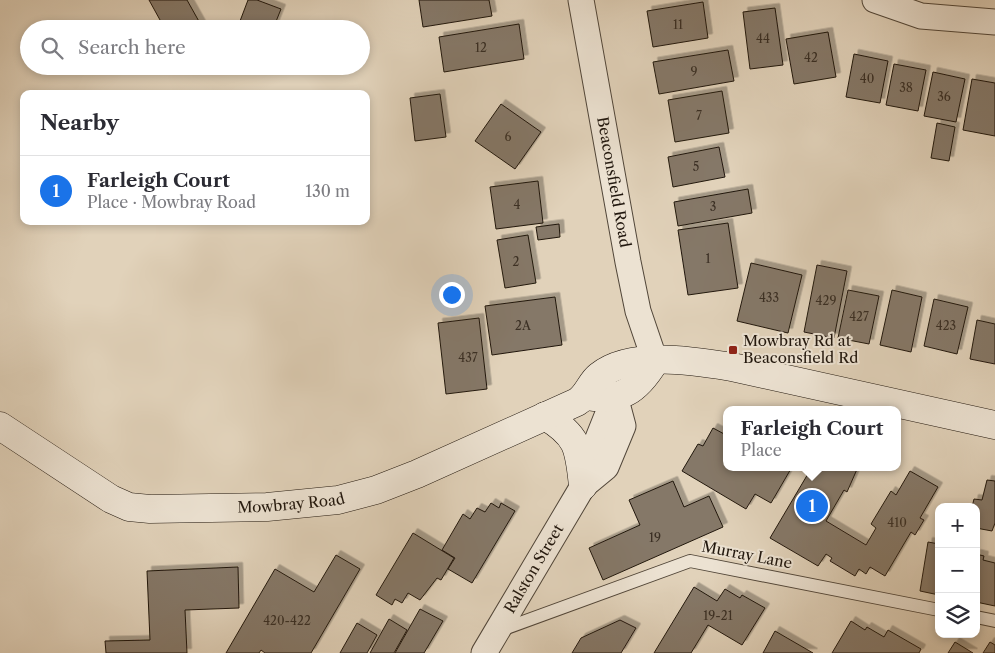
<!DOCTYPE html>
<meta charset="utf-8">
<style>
:root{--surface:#fff;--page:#f7f7f7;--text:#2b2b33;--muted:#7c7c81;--line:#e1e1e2;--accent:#1a73e8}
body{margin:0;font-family:"Libre Caslon Text",serif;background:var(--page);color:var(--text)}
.controls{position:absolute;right:15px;bottom:15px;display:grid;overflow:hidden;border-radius:10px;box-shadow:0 2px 8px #0003}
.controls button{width:45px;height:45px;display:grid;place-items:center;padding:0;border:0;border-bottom:1px solid var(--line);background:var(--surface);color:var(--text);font:25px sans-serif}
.you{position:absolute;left:451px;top:294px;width:18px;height:18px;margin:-12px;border:4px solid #fff;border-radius:50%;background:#1a73e8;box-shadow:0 0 0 8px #1a73e833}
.badge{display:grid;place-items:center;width:32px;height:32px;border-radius:50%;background:var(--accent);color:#fff;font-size:16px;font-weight:700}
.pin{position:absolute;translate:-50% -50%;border:2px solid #fff;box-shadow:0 1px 5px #0006}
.popup{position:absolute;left:723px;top:406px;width:178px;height:65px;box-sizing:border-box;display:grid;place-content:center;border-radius:10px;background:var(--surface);filter:drop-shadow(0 1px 4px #0005);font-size:16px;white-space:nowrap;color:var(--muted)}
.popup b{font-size:19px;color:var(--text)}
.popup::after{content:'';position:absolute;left:50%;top:100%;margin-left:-10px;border:10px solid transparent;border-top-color:var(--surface)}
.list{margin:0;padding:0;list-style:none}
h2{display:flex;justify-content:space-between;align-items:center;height:65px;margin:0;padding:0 20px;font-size:21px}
h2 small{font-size:16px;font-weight:400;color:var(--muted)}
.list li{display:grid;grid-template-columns:32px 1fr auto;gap:15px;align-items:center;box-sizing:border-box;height:70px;padding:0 20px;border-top:1px solid var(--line)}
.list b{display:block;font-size:19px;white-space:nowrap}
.list p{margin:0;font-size:16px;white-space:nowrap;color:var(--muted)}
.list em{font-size:16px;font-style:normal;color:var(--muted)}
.icon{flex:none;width:28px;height:28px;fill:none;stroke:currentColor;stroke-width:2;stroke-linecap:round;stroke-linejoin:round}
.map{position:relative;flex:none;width:995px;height:653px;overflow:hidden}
.search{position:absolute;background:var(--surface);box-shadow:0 2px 8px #0003;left:20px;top:20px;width:350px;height:55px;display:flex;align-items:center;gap:12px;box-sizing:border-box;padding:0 18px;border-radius:28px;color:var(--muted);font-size:19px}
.panel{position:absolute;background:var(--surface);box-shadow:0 2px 8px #0003;left:20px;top:90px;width:350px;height:135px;border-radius:10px}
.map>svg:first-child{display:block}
.building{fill:#857867;stroke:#21170e;filter:url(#shadow)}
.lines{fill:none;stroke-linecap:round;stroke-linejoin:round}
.lane-casing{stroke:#514639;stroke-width:14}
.street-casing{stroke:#514639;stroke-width:27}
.secondary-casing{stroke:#21170e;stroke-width:29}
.lane{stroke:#ece2d2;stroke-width:12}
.street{stroke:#ece2d2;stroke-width:25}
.secondary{stroke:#ece2d2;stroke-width:28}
.poi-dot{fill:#8f2418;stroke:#ece2d2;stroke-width:2}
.labels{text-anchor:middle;stroke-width:4;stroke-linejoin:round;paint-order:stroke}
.number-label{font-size:12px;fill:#3a2f24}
.street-label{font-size:15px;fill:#21170e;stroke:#ece2d2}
.poi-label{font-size:15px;fill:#21170e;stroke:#ece2d2;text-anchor:start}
</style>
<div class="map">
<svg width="995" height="653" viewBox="0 0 995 653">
<defs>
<filter id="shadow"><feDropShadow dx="4.5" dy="-4.5" stdDeviation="0" flood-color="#0004"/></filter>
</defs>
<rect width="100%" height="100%" fill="#e1d2ba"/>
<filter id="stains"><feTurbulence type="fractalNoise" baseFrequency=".004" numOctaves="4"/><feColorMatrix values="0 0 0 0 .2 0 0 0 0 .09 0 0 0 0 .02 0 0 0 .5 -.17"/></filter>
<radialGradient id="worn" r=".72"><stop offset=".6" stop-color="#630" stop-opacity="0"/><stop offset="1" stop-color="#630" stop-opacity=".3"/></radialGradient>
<path class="building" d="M 149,0 L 187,0 L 201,25 L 193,29 L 165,29 Z
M 248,0 L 257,0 L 281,9 L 273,29 L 237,29 Z
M 419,0 L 489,0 L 492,16 L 423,27 Z
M 703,2 L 708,38 L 653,47 L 647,11 Z
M 775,8 L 783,65 L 750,69 L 743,12 Z
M 519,24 L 524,59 L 444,72 L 439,37 Z
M 828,32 L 836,77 L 794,84 L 786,39 Z
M 728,50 L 734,81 L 659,94 L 653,62 Z
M 854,54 L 888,61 L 880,103 L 846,97 Z
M 894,64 L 926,70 L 918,111 L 886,105 Z
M 933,72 L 965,79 L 956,122 L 924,116 Z
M 972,79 L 995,83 L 995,136 L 963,130 Z
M 722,91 L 729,133 L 675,142 L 668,100 Z
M 440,94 L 446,137 L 415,141 L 410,98 Z
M 501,104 L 541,132 L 515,169 L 475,141 Z
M 937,123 L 955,127 L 949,161 L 931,158 Z
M 719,147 L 725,177 L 673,187 L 668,157 Z
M 538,181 L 543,223 L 496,229 L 490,187 Z
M 748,189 L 752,213 L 678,226 L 674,202 Z
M 728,223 L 738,288 L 688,295 L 678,230 Z
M 559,224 L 560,237 L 538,240 L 536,227 Z
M 528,235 L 536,283 L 505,288 L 497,240 Z
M 751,263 L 802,275 L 788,333 L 737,321 Z
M 817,265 L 847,271 L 834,338 L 804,332 Z
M 848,290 L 879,296 L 869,344 L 838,338 Z
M 892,290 L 922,297 L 911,352 L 880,345 Z
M 555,297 L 562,345 L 492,355 L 485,306 Z
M 934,299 L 968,307 L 957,354 L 924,346 Z
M 479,318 L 487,389 L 446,394 L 438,323 Z
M 977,320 L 995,324 L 995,364 L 970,359 Z
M 713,428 L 726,435 L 727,433 L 727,467 L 792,467 L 771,503 L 755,494 L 746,509 L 682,471 L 698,444 L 703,446 Z
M 812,467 L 858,467 L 847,492 L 844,490 L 826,521 L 866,545 L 876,528 L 871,524 L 891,491 L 896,495 L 910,471 L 938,487 L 920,518 L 924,520 L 915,535 L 911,532 L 885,576 L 870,567 L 866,574 L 859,569 L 855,576 L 830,561 L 832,558 L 826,554 L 818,566 L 770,538 Z
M 987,480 L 995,481 L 995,523 L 992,531 L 976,528 L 976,507 L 972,507 L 974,499 L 982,500 Z
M 673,481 L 684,507 L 709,496 L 723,527 L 603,580 L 589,548 L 640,525 L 629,500 Z
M 491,503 L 499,508 L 501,503 L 515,511 L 472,583 L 448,569 L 455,558 L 442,550 L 463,514 L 470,519 L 477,508 L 485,512 Z
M 413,533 L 454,558 L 441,580 L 437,578 L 420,600 L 408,593 L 402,603 L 395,599 L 392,605 L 376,595 Z
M 928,542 L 939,544 L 939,595 L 920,591 Z
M 976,554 L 984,556 L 983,560 L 995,563 L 995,606 L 976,602 Z
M 336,555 L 360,569 L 311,653 L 265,653 L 261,650 L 259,653 L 226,653 L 275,569 L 314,592 Z
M 238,567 L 239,608 L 185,610 L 187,653 L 106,653 L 105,641 L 150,640 L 147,571 Z
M 694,587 L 717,601 L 725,589 L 740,598 L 742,595 L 765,608 L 742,645 L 708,625 L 691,653 L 654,653 Z
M 420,609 L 443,621 L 424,653 L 395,653 Z
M 389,619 L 407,630 L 394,653 L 370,653 Z
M 620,620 L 636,628 L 621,653 L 572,653 L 581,638 Z
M 851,621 L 865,630 L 867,627 L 884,637 L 888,630 L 921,649 L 919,653 L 832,653 Z
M 357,623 L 377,635 L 367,653 L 340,653 Z
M 775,631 L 813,653 L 763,653 Z
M 955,642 L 973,653 L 948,653 Z
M 990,642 L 995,645 L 995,653 L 983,653 Z"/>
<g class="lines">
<defs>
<path id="lane" d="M 976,617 L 995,621
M 501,630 L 690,561 L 939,610"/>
<g id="street">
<path id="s1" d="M 581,0 L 628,262 L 638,311 L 655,361"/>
<path d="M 875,0 L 921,16 L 995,22"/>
<path d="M 583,485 L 587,466 L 615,396"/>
<path id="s2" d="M 484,653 L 583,486 L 606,467 L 623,426 L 615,396"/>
</g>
<g id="secondary">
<path d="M 586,396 C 620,402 637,391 655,361"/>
<path d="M 545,416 C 579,436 579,449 583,486"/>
<path id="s3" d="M 0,426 L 111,499 L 129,507 L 150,509 L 267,507 L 338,500 L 376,490 L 417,474 L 577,402 C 588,395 590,383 599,376 C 631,350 695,361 732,367 L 995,425"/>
</g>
</defs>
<use href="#lane" class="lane-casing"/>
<use href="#street" class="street-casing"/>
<use href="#secondary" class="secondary-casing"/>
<use href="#lane" class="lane"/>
<use href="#street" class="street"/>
<use href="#secondary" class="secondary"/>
</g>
<rect class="poi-dot" x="728" y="345" width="10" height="10" rx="2.5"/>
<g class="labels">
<g class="number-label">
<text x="678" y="29">11</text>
<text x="763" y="43">44</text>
<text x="481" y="52">12</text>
<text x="811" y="62">42</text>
<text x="694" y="76">9</text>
<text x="867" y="83">40</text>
<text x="906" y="92">38</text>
<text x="944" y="101">36</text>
<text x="699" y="120">7</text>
<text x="508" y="141">6</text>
<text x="696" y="171">5</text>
<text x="517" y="209">4</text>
<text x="713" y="211">3</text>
<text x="708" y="263">1</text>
<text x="516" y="266">2</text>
<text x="769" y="302">433</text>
<text x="826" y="305">429</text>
<text x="859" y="321">427</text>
<text x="523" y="330">2A</text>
<text x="946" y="330">423</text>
<text x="468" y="362">437</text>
<text x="897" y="527">410</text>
<text x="655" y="542">19</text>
<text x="718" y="620">19-21</text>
<text x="287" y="625">420-422</text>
</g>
<g class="street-label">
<text dy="5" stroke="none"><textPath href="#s1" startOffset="185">Beaconsfield Road</textPath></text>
<text dy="5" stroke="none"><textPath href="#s3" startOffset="315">Mowbray Road</textPath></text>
<text transform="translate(747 555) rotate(11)" y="5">Murray Lane</text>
<text dy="5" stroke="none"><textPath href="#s2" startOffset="98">Ralston Street</textPath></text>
</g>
<g class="poi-label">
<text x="743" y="346">Mowbray Rd at<tspan x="743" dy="17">Beaconsfield Rd</tspan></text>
</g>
</g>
<rect width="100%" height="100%" filter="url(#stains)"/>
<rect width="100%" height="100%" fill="url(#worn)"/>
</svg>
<div class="controls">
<button>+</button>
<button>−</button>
<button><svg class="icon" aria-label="layers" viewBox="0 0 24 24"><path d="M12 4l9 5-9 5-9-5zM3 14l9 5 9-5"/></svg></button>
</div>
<div class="you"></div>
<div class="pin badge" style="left:812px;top:506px">1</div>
<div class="popup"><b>Farleigh Court</b>Place</div>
<div class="search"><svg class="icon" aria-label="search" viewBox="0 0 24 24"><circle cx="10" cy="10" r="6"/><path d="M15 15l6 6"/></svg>Search here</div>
<section class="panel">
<h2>Nearby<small></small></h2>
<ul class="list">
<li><span class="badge">1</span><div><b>Farleigh Court</b><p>Place · Mowbray Road</p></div><em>130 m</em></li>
</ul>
</section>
</div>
